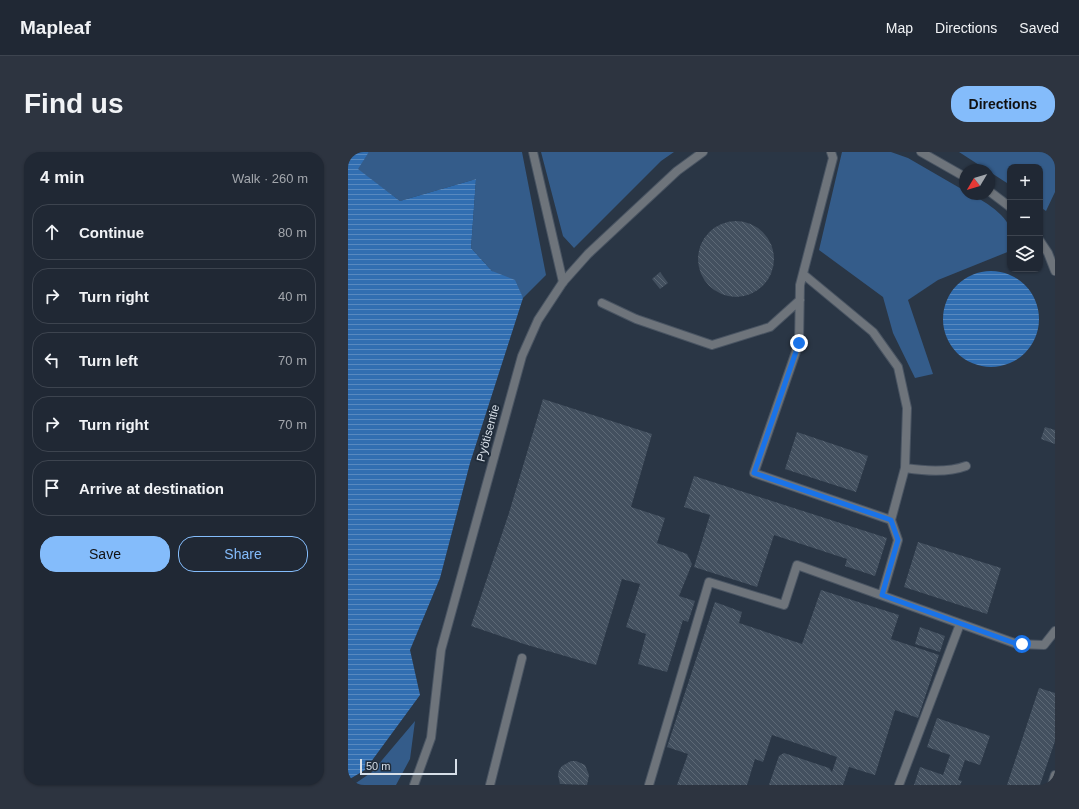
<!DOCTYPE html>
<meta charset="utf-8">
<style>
:root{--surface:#202834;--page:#2d3440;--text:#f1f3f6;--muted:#a2a6ac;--line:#3d444f;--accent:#84bcfb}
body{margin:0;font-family:Arial,sans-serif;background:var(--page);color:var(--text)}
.controls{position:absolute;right:12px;top:12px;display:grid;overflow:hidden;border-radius:8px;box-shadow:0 1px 3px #0004}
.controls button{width:36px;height:36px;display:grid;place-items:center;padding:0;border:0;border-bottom:1px solid var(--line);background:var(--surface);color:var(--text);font:20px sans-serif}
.compass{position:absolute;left:611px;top:12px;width:36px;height:36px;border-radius:50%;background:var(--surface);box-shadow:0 1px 3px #0004;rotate:232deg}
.scale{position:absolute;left:12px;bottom:10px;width:97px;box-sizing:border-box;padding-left:4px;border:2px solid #d7dfe8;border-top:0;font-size:11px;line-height:14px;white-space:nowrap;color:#d7dfe8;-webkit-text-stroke:3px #202c3a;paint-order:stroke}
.stop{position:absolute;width:12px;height:12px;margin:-9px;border:3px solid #1a73e8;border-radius:50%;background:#fff}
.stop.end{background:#1a73e8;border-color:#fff;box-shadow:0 1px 4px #0008}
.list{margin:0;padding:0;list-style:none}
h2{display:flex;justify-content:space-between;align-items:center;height:52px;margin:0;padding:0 16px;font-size:17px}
h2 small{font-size:13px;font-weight:400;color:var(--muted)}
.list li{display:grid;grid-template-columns:26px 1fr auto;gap:12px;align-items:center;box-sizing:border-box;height:56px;margin:0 8px 8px;padding:0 8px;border:1px solid var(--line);border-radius:16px}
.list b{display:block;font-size:15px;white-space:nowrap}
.list em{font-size:13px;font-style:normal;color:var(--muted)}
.actions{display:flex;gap:8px;padding:12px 16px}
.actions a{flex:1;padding:9px 0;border:1px solid var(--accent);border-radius:16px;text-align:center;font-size:14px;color:var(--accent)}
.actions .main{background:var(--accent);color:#111}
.icon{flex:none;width:22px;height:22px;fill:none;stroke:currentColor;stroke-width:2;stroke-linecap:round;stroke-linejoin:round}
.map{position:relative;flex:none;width:707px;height:633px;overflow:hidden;border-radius:16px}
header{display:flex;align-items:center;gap:24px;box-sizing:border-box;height:56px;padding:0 20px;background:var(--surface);border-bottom:1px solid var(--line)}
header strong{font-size:19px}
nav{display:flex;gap:22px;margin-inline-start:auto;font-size:14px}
.intro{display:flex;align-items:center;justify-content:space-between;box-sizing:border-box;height:96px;padding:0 24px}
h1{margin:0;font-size:28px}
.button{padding:10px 18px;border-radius:16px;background:var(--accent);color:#111;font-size:14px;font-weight:700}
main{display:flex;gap:24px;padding:0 24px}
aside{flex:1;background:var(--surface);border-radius:16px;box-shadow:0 1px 3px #0004}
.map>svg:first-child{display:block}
.green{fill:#345c8a}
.water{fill:url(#water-rules)}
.building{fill:url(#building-back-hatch)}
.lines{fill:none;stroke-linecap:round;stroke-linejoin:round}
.lane-casing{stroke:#495462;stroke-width:10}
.street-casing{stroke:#495462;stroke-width:10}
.lane{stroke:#6e747b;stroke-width:8}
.street{stroke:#6e747b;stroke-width:8}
.route{stroke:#1a73e8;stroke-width:5}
.labels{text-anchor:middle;stroke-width:4;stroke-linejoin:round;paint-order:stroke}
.street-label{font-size:12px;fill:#d7dfe8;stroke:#202c3a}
</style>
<header>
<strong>Mapleaf</strong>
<nav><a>Map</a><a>Directions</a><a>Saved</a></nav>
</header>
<div class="intro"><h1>Find us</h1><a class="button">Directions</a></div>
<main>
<aside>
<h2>4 min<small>Walk · 260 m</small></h2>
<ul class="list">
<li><svg class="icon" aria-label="ahead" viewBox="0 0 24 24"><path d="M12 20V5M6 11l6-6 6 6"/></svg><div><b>Continue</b></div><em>80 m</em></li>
<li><svg class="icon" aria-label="right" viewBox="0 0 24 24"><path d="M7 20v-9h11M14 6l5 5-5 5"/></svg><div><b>Turn right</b></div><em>40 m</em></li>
<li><svg class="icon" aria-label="left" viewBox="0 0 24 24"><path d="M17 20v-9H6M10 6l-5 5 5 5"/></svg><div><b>Turn left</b></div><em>70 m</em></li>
<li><svg class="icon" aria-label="right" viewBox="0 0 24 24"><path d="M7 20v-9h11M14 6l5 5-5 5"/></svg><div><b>Turn right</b></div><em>70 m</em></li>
<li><svg class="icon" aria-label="arrive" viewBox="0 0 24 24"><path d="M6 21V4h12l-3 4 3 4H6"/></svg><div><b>Arrive at destination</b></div></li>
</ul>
<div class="actions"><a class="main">Save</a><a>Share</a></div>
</aside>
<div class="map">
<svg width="707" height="633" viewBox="0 0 707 633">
<defs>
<pattern id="water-rules" width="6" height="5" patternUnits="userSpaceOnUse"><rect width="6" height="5" fill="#316eb1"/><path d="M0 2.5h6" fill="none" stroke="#5889bf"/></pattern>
<pattern id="building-back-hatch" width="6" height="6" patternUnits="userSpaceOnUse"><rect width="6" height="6" fill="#43505f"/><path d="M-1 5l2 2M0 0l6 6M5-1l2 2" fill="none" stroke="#5d6976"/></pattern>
</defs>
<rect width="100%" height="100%" fill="#2a3645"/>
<path class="green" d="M 21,0 L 174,0 L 198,123 L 175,146 L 144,119 L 123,96 L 128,27 L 52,49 L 9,17 Z
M 193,0 L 326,0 L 313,9 L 226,96 L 215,84 Z
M 494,0 L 543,0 L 560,6 L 617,39 L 617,42 C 629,42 660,64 662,77 C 663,84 662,92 662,99 L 590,128 L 560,148 L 585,222 L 567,226 L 545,181 L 535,145 L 471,98 Z
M 611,0 L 704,0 L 707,4 L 707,40 L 698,59 L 692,55 L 692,15 L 662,15 L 662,33 Z
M 67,569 L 62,607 L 48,633 L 5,633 L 24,620 Z"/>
<path class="water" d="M 0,0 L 21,0 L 10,17 L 52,49 L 128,27 L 123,96 L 144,119 L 167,128 L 175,146 L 122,311 L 92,426 L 62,498 L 72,543 L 17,618 L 0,628 Z
M595 167a48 48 0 1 1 96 0a48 48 0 1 1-96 0Z"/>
<path class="building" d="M350 107a38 38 0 1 1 76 0a38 38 0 1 1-76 0Z
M 312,120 L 320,131 L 312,137 L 304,127 Z
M 195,247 L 304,282 L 283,355 L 317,366 L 309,391 L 339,402 L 344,412 L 331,444 L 347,449 L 340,470 L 335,468 L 319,520 L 290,512 L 298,482 L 278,475 L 292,432 L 274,427 L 248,513 L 176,492 L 123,474 L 161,361 Z
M 697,275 L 707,278 L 707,292 L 693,287 Z
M 449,280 L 520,304 L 508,340 L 437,317 Z
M 346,324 L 539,386 L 527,424 L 497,414 L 499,407 L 426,383 L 409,435 L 346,415 L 362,363 L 336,355 Z
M 570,390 L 653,416 L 639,462 L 556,435 Z
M 473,438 L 551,463 L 543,487 L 591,503 L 570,566 L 547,558 L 527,623 L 501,615 L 495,633 L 421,633 L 431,604 L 436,601 L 481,616 L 484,620 L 489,605 L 424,583 L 415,610 L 407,607 L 399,633 L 329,633 L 340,602 L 319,595 L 367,450 L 394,460 L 391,471 L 454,492 Z
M 572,475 L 597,484 L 592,500 L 567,492 Z
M 691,536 L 707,541 L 707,589 L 692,633 L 659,633 Z
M 589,566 L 642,584 L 632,613 L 617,608 L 610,628 L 614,629 L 612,633 L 566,633 L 572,615 L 595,623 L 602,603 L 579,595 Z
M 223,609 L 228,609 L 237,613 L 241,623 L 239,633 L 212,632 L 210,623 L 211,618 L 214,614 Z"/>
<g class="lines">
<defs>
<path id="lane" d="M 185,0 L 215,130
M 483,0 L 485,6 L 452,133 L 451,191 L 406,321 L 543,368 L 550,388 L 534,443
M 455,122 L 525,180 L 550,215 L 559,256 L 557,316 L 543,368
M 254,151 L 288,167 L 364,193 L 422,175 L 452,148
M 557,316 C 577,319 599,321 618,314
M 142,633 L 174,506
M 301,633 L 361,430 L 436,453 L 449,413 L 669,492 L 696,493 L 707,479
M 551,633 L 612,472
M 704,633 L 707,623"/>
<path id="street" d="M 573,0 L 617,25
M 641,39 L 662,55
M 692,89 L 700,101 L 707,119
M 66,633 L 83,586 L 93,498 L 174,204 L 190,168 L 215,130 L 240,102 L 329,19 L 355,0"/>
</defs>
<use href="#lane" class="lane-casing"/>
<use href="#street" class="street-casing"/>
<use href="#lane" class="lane"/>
<use href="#street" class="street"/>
</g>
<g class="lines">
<path class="route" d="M 451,191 L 406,321 L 543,368 L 550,388 L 534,443 L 669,492 L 674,492"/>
</g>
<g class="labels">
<g class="street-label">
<text transform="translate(140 281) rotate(-75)" y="4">Pyötisentie</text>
</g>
</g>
</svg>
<div class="controls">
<button>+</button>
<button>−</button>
<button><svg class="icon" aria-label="layers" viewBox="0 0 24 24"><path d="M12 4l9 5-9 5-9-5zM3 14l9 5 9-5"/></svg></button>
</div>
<svg class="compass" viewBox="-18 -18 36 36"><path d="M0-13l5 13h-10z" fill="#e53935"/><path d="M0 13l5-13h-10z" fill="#a2a6ac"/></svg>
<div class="scale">50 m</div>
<div class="stop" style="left:674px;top:492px"></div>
<div class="stop end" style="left:451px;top:191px"></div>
</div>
</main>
